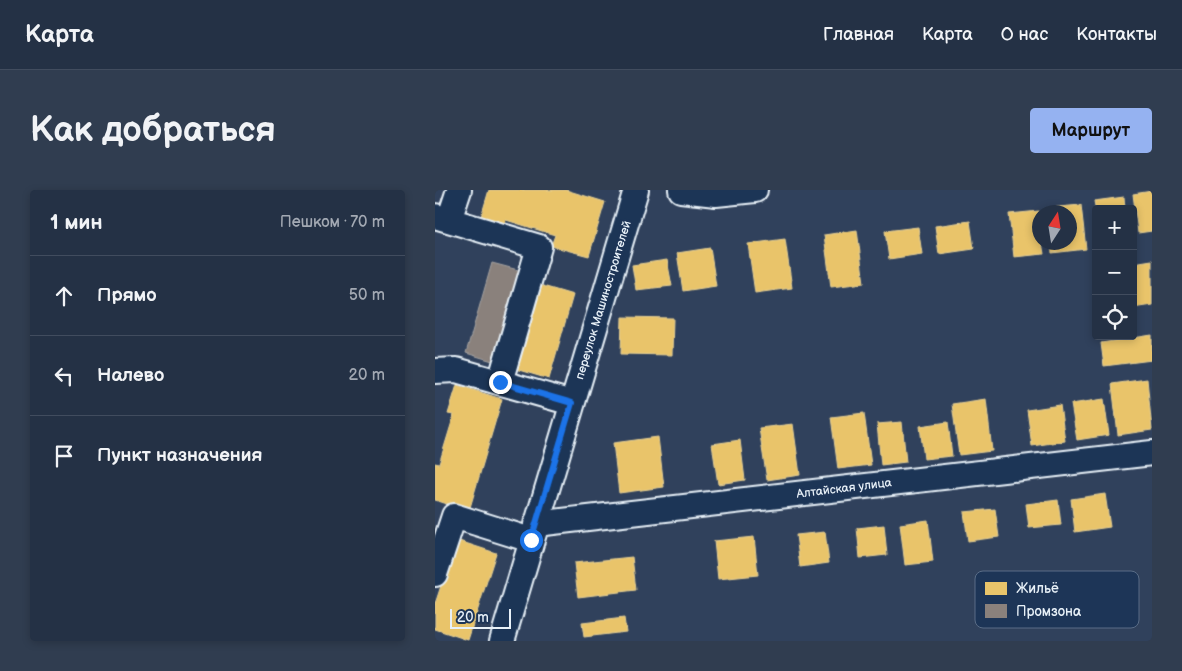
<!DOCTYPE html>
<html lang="ru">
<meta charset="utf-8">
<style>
:root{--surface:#243145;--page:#303d50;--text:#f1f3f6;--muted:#a3a9b3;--line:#414c5e;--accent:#95b2f1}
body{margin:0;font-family:"Balsamiq Sans",sans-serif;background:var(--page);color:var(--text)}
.controls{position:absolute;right:15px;top:15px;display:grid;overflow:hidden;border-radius:5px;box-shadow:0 2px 8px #0003}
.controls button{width:45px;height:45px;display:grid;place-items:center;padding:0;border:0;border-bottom:1px solid var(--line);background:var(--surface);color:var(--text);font:25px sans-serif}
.compass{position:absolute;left:597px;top:15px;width:45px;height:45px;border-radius:50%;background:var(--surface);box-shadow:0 2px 8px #0003;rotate:12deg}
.scale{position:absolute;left:15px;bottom:12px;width:61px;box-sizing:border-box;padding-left:5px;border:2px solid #e8f1f8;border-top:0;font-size:14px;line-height:18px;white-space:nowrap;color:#e8f1f8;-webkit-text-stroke:4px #1d3557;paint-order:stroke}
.stop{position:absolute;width:15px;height:15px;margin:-11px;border:4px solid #1a73e8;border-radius:50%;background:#fff}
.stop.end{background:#1a73e8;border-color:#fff;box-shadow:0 1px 5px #0008}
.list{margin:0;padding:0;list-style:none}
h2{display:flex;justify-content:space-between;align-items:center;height:65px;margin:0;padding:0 20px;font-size:21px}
h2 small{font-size:16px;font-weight:400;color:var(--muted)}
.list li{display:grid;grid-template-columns:32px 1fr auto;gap:15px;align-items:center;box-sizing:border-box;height:80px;padding:0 20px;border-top:1px solid var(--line)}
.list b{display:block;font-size:19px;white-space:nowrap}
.list em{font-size:16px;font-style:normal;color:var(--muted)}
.icon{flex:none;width:28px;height:28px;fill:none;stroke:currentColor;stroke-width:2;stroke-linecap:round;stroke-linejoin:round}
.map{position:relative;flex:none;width:717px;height:451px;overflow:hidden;border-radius:5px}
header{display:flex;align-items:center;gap:30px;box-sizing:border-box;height:70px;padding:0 25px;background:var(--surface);border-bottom:1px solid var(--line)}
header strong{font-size:24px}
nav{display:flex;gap:28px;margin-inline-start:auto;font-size:18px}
.intro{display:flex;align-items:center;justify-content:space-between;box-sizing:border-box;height:120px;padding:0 30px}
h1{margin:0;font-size:35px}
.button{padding:12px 22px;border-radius:5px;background:var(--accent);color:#111;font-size:18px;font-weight:700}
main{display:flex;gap:30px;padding:0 30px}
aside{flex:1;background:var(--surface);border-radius:5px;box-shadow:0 2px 8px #0003}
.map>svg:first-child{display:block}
.homes{fill:#e9c46a;stroke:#e9d295}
.industry{fill:#8a817c;stroke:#a6a3a1}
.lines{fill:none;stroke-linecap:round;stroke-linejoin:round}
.minor-casing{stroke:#e8f1f8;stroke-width:28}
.minor{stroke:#1d3557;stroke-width:24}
.route{stroke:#1a73e8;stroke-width:6}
.labels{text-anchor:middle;stroke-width:5;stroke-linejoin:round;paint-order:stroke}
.street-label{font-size:12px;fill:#e8f1f8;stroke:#1d3557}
.key{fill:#1d3557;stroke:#5a6d87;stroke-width:1}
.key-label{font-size:14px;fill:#e8f1f8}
</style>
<header>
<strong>Карта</strong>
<nav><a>Главная</a><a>Карта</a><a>О нас</a><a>Контакты</a></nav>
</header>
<div class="intro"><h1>Как добраться</h1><a class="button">Маршрут</a></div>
<main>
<aside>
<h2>1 мин<small>Пешком · 70 m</small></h2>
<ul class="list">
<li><svg class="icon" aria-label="ahead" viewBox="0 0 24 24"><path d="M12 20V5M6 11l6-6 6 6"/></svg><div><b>Прямо</b></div><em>50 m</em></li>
<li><svg class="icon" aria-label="left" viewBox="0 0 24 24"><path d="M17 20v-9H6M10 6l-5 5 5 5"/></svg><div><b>Налево</b></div><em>20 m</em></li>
<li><svg class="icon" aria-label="arrive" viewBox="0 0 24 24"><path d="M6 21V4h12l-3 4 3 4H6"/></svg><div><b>Пункт назначения</b></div></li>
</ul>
</aside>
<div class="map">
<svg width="717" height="451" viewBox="0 0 717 451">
<rect width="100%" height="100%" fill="#30415c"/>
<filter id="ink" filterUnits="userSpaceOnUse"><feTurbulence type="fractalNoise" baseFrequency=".02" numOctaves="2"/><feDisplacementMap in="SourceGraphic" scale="10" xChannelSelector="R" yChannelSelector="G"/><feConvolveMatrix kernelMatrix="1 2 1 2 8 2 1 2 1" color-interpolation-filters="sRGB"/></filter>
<g filter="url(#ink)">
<path class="homes" d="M 54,0 L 131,0 L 170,12 L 154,66 L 116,56 L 120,45 L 71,30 L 69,37 L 45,30 Z
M 717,1 L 717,41 L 703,43 L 698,4 Z
M 689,7 L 690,19 L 661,19 L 661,22 L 659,11 Z
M 646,15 L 651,59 L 617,63 L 616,52 L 634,52 L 634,22 L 612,22 L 612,18 Z
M 604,21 L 604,52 L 607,52 L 609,64 L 579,67 L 574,24 Z
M 535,31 L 539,59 L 504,64 L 500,36 Z
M 483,37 L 487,64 L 454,69 L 450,41 Z
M 422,40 L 429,93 L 396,97 L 389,45 Z
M 350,49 L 357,98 L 320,103 L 313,54 Z
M 275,58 L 281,96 L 248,101 L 242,63 Z
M 232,70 L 237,96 L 201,100 L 197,75 Z
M 717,70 L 717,115 L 698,118 L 698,73 Z
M 101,94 L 138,105 L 114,189 L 77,178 Z
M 187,127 L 238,128 L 237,165 L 186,164 Z
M 717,145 L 717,170 L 669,176 L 666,153 Z
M 712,189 L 717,240 L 683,245 L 677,194 Z
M 22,195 L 67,209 L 34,321 L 0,310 L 0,273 L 4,274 L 19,225 L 13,224 Z
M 551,209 L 557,261 L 524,265 L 517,214 Z
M 669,209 L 674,245 L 642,250 L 636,214 Z
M 625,215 L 630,251 L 597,256 L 592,220 Z
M 429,223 L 436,275 L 403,279 L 396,227 Z
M 467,232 L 471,272 L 446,275 L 442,234 Z
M 513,232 L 517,266 L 489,269 L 485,236 Z
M 358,234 L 365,285 L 332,290 L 324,238 Z
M 223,247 L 229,297 L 184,303 L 178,253 Z
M 305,250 L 310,290 L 283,294 L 277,254 Z
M 670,304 L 675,337 L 640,342 L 636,309 Z
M 623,310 L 626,335 L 594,338 L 591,314 Z
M 560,319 L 564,347 L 533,351 L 529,322 Z
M 493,330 L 498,372 L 470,375 L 465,334 Z
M 449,335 L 452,365 L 425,368 L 422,338 Z
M 390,342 L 394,373 L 365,377 L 361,345 Z
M 319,347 L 323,385 L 283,389 L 279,351 Z
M 21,350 L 61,363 L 33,450 L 0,439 L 0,414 Z
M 197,367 L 201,400 L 143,407 L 139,373 Z
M 189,428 L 191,442 L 149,447 L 147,433 Z"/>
<path class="industry" d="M 57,73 L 87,81 L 61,172 L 31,163 Z"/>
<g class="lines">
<defs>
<path id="minor" d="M 246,0 L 281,4 L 320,0
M 0,26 L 104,57 L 65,192
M 14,30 L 24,0
M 0,181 L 21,180 L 137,213
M 101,334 L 717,263
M 0,384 L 19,326 L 96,350
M 67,451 L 201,0"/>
</defs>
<use href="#minor" class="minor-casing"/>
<use href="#minor" class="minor"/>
</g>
</g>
<g class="lines" filter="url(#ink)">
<path class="route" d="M 65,192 L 137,213 L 96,350"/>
</g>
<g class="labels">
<g class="street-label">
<text transform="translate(168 110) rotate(-73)" y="4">переулок Машиностроителей</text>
<text transform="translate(409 298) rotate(-7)" y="4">Алтайская улица</text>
</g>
</g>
<rect x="540" y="381" width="164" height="57" rx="8" class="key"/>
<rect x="550" y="392" width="22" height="13" fill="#e9c46a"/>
<rect x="550" y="414" width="22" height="14" fill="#8a817c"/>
<g class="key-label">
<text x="581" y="403">Жильё</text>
<text x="581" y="426">Промзона</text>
</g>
</svg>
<div class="controls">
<button>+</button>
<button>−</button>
<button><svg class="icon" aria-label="locate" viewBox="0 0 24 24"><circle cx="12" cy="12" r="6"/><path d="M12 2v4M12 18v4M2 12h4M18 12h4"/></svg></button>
</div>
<svg class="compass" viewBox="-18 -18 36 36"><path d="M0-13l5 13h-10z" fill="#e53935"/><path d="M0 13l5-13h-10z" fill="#a3a9b3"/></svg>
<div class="scale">20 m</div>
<div class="stop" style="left:96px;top:350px"></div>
<div class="stop end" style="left:65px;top:192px"></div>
</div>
</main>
